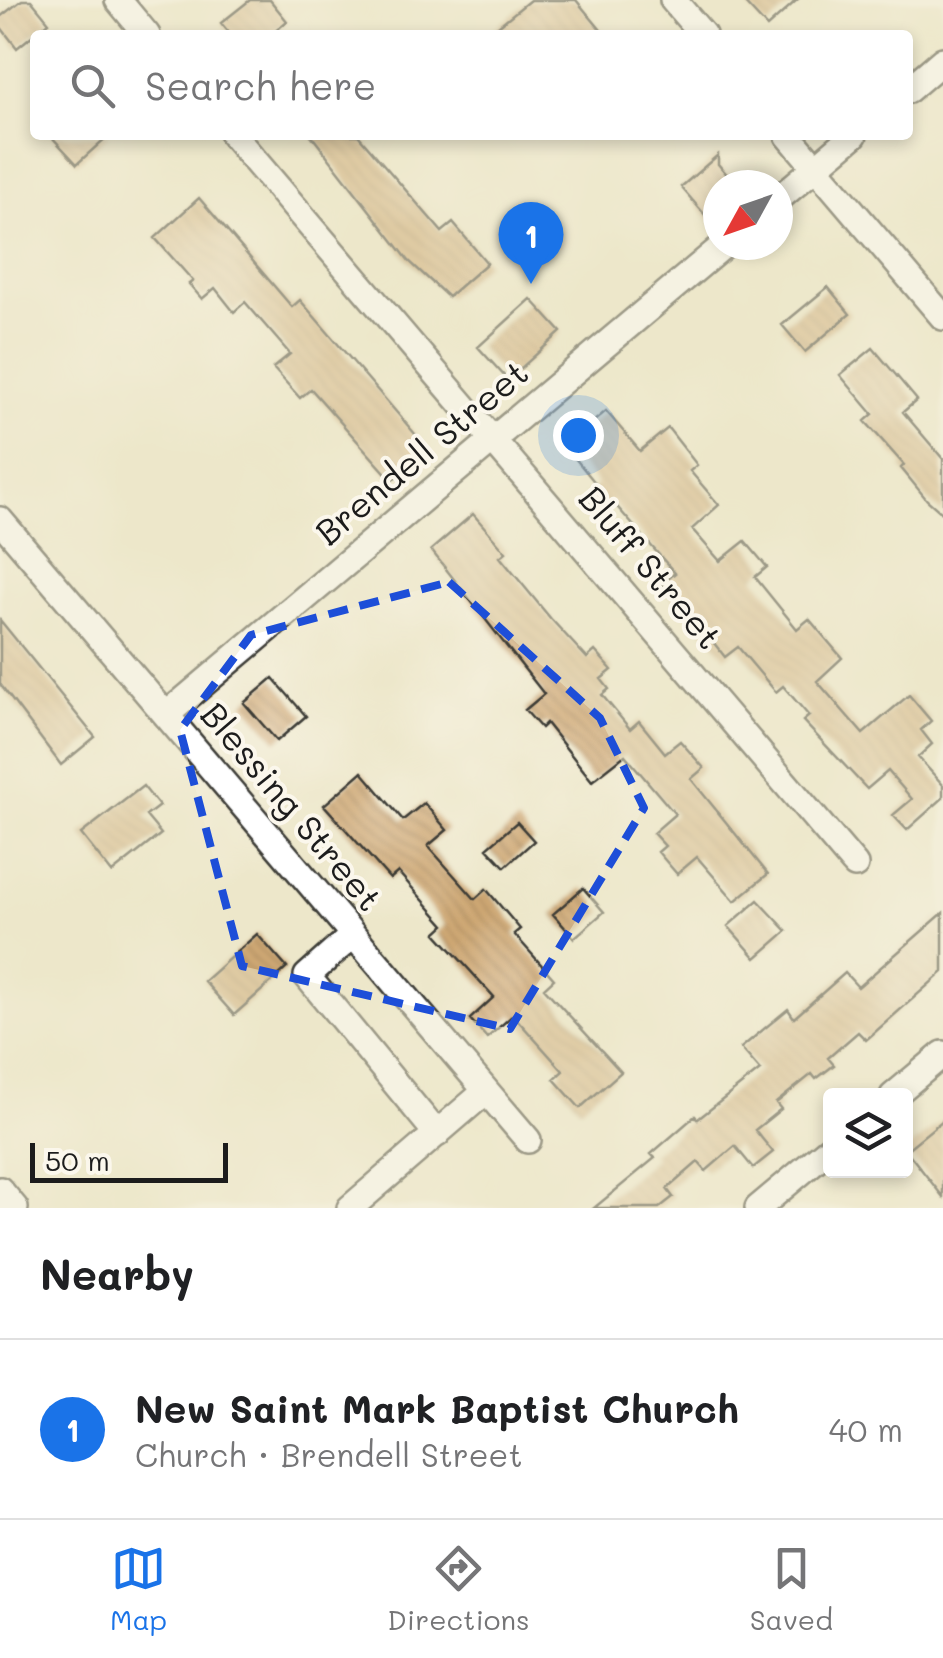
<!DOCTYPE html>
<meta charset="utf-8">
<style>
:root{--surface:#fff;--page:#f2f2f2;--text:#202124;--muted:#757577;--line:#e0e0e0;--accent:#1a73e8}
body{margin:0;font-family:Mali,sans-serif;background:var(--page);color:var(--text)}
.controls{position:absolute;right:30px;bottom:30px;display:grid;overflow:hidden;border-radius:10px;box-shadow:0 5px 15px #0003}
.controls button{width:90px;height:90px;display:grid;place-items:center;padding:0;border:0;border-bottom:2px solid var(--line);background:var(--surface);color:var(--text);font:50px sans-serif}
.compass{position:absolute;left:703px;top:170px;width:90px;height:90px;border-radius:50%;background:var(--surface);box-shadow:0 5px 15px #0003;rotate:230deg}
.scale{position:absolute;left:30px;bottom:25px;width:198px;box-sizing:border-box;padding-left:10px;border:5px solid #1c1c1c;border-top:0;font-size:28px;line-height:35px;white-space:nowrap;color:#1c1c1c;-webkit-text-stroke:8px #fbf7ec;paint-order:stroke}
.you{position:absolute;left:578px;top:435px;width:35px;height:35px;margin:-25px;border:8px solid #fff;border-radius:50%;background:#1a73e8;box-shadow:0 0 0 15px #1a73e833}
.badge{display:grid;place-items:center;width:65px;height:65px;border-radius:50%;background:var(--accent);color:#fff;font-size:32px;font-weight:700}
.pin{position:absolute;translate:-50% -82px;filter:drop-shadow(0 2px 5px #0008)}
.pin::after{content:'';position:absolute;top:52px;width:35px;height:30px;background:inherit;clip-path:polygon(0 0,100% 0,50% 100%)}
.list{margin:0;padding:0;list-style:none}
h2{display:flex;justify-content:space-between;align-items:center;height:130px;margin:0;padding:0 40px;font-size:42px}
h2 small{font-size:32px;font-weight:400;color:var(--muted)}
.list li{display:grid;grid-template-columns:65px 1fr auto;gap:30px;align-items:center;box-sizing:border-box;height:180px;padding:0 40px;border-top:2px solid var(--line)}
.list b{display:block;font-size:38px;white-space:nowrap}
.list p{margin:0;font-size:32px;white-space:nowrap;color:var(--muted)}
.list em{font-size:32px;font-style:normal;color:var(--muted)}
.icon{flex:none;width:55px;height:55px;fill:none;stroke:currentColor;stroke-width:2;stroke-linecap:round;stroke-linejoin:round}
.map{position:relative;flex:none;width:943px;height:1208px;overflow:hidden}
.search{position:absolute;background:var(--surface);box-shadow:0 5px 15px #0003;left:30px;right:30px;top:30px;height:110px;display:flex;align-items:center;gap:25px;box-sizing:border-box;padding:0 35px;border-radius:10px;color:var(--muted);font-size:38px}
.sheet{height:310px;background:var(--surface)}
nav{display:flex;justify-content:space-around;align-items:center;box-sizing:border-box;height:140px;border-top:2px solid var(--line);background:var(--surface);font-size:28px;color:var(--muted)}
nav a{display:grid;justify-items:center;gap:5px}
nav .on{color:var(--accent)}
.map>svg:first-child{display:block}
.building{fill:url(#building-back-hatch)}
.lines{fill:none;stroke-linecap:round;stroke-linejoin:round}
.minor-casing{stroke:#3b3a36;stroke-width:30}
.minor{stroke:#fff;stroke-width:25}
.marked{fill:none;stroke:#1d4ed8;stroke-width:8;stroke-dasharray:20 12;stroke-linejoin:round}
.labels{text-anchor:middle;stroke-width:8;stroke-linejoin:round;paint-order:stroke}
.street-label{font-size:35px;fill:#1c1c1c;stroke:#fbf7ec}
</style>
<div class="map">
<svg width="943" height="1208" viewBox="0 0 943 1208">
<defs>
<pattern id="building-back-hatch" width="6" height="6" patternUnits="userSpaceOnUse" patternTransform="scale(2.5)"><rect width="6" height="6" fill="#cea773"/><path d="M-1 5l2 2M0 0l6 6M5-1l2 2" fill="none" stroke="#b08f63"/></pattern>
</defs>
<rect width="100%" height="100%" fill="#fbf7ec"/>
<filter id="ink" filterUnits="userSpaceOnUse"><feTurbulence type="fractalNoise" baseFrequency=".01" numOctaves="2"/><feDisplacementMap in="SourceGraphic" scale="20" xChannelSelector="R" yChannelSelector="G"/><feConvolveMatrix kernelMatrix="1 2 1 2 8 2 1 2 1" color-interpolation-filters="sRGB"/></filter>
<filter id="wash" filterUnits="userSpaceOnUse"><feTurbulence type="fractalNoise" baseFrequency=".0048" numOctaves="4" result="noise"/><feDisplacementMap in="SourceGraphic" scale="40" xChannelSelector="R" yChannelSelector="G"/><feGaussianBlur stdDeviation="2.25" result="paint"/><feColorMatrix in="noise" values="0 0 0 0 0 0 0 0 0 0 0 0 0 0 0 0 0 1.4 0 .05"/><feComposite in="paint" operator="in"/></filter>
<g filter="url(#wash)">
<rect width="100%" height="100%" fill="#ede7ca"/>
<g id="blocks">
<path class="building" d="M 22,0 L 31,0 L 49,22 L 17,48 L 0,26 L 0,17 Z
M 250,0 L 270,0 L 287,21 L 271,35 L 231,35 L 221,23 Z
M 530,0 L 576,0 L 605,35 L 487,35 Z
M 742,0 L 797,0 L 767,27 Z
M 50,135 L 109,135 L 77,164 Z
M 311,135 L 358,135 L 442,232 L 453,223 L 487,263 L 448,297 L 409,261 Z
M 718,155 L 718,164 L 736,185 L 718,185 L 718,230 L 681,187 Z
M 199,198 L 292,307 L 300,300 L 428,449 L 392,480 L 311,389 L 300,398 L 273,368 L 290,354 L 245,302 L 234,312 L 215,288 L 202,299 L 189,284 L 193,281 L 155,238 Z
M 828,287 L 850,314 L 805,352 L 782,325 Z
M 531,299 L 561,332 L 508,380 L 478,347 Z
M 873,348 L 917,400 L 903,412 L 943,459 L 943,514 L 927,500 L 901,468 L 904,465 L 865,421 L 873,414 L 840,375 Z
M 606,411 L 640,451 L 668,428 L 697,465 L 690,471 L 719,505 L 692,529 L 720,561 L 745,541 L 767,567 L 755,577 L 797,629 L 809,619 L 842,658 L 817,681 L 863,734 L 909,695 L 931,721 L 921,730 L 932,744 L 918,757 L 943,785 L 943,798 L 907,830 L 893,815 L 912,799 L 888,771 L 867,789 L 803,721 L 809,716 L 783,686 L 776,692 L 738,647 L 725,657 L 679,599 L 676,602 L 662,584 L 675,573 L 612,501 L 599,513 L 585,495 L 597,485 L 565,446 Z
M 473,514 L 506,552 L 500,557 L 551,619 L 587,658 L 595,651 L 612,670 L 601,679 L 609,689 L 602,695 L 630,729 L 639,721 L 665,753 L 680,741 L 704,768 L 691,779 L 768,874 L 735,901 L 697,857 L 677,874 L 658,852 L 665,846 L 653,833 L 675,814 L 625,755 L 592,781 L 546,723 L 541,728 L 525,710 L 544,694 L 431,550 Z
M 0,620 L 95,737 L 61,765 L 0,684 Z
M 273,678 L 306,716 L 277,741 L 244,703 Z
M 362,772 L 403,820 L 424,803 L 447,830 L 428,846 L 475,899 L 486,889 L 520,929 L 514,934 L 554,979 L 544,988 L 621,1072 L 580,1108 L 554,1079 L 563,1071 L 513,1015 L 487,1038 L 470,1019 L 494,997 L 436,933 L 445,925 L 398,872 L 390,879 L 324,805 Z
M 143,786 L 159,806 L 146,816 L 161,834 L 112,873 L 81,834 Z
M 517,822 L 534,841 L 505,867 L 487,848 Z
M 583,888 L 604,912 L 574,938 L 553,914 Z
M 758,900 L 787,931 L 756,958 L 728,926 Z
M 943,913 L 943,972 L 866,1040 L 858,1032 L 828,1058 L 834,1065 L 816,1079 L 812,1074 L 776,1103 L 781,1109 L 755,1130 L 773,1152 L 753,1168 L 735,1146 L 706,1171 L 698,1162 L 667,1189 L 673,1197 L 659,1208 L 594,1208 L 655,1158 L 651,1154 L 695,1116 L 698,1119 L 760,1070 L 741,1048 L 788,1009 L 794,1018 L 845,973 L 858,987 Z
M 257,934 L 287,968 L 234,1015 L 204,981 Z
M 943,1120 L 943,1197 L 906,1150 Z"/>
</g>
</g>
<g filter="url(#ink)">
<use href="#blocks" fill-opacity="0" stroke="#3b3a36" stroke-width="2.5"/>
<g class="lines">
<defs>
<path id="minor" d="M 118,0 L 147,35
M 673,0 L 703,35
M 908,90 L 943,60
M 233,135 L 855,865
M 788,135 L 943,317
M 778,199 L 854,135
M 0,520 L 528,1140
M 166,715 L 724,245
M 353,935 L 307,976 L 437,1134
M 893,1096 L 943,1054
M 0,1190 L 15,1208
M 350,1208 L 486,1091
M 758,1208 L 830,1148"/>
</defs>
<use href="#minor" class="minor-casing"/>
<use href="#minor" class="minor"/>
</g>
</g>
<path d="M0 0H943V1208H0ZM 449,582 L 600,718 L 644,808 L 510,1029 L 242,966 L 180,730 L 251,635 Z" fill="#ede7ca" fill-opacity=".55" fill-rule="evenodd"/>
<path class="marked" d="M 449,582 L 600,718 L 644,808 L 510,1029 L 242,966 L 180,730 L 251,635 Z"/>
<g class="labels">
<g class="street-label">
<text transform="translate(422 453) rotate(-40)" y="12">Brendell Street</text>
<text transform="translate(650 568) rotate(50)" y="12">Bluff Street</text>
<text transform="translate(291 807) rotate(50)" y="12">Blessing Street</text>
</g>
</g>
</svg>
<div class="controls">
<button><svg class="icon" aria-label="layers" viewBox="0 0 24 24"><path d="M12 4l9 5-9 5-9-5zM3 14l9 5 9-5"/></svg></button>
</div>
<svg class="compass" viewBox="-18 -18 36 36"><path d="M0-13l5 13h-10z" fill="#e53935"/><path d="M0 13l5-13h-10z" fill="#757577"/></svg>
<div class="scale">50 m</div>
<div class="you"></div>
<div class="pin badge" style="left:531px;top:284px">1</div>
<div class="search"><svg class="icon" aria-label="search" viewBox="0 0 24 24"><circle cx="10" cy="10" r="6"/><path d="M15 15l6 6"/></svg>Search here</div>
</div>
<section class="sheet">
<h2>Nearby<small></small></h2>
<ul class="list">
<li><span class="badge">1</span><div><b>New Saint Mark Baptist Church</b><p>Church · Brendell Street</p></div><em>40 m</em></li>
</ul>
</section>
<nav>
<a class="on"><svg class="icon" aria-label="map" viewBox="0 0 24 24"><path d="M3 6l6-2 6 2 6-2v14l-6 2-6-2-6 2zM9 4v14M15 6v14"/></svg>Map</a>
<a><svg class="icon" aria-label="directions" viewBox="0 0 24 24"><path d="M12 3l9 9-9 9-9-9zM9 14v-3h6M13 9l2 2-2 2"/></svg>Directions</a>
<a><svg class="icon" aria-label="saved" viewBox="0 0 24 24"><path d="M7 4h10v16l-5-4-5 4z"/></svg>Saved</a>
</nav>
